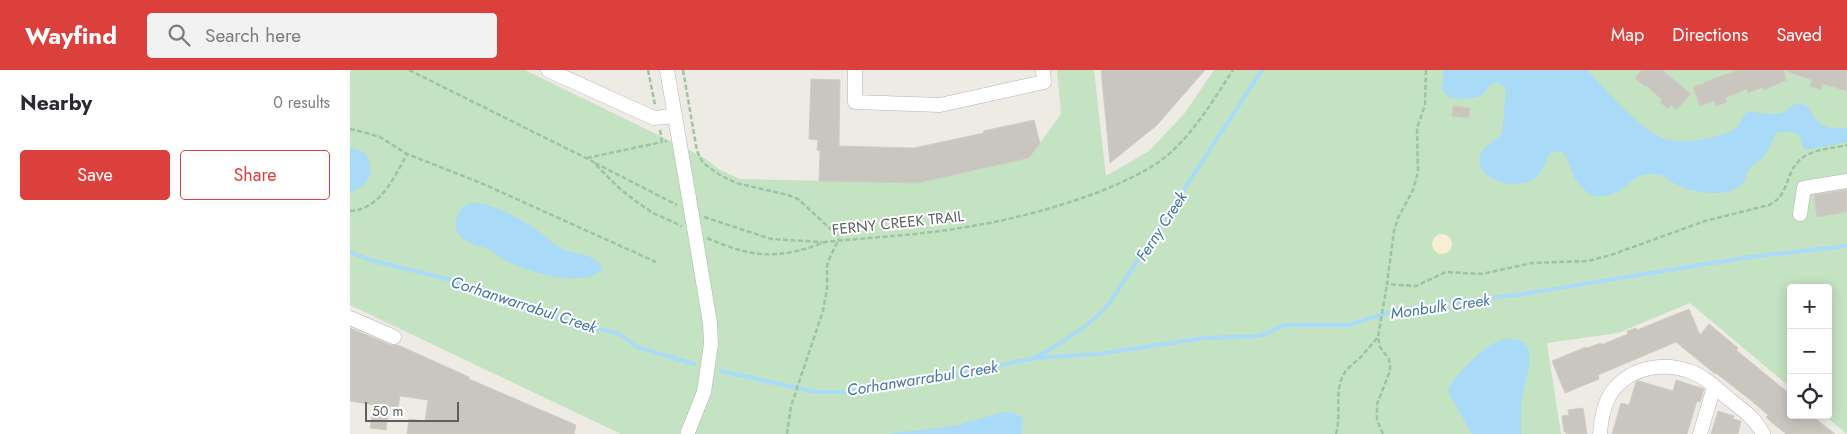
<!DOCTYPE html>
<meta charset="utf-8">
<style>
:root{--surface:#fff;--page:#f2f2f3;--text:#2b2b33;--muted:#7c7c81;--line:#e1e1e2;--accent:#dc403c}
body{margin:0;font-family:Jost,sans-serif;background:var(--page);color:var(--text)}
.controls{position:absolute;right:15px;bottom:15px;display:grid;overflow:hidden;border-radius:5px;box-shadow:0 2px 12px #0003}
.controls button{width:45px;height:45px;display:grid;place-items:center;padding:0;border:0;border-bottom:1px solid var(--line);background:var(--surface);color:var(--text);font:25px sans-serif}
.scale{position:absolute;left:15px;bottom:12px;width:94px;box-sizing:border-box;padding-left:5px;border:2px solid #5c6063;border-top:0;font-size:14px;line-height:18px;white-space:nowrap;color:#5c6063;-webkit-text-stroke:4px #fff;paint-order:stroke}
.list{margin:0;padding:0;list-style:none}
h2{display:flex;justify-content:space-between;align-items:center;height:65px;margin:0;padding:0 20px;font-size:21px}
h2 small{font-size:16px;font-weight:400;color:var(--muted)}
.actions{display:flex;gap:10px;padding:15px 20px}
.actions a{flex:1;padding:11px 0;border:1px solid var(--accent);border-radius:5px;text-align:center;font-size:18px;color:var(--accent)}
.actions .main{background:var(--accent);color:#fff}
.icon{flex:none;width:28px;height:28px;fill:none;stroke:currentColor;stroke-width:2;stroke-linecap:round;stroke-linejoin:round}
.map{position:relative;flex:none;width:1497px;height:364px;overflow:hidden}
header{display:flex;align-items:center;gap:30px;box-sizing:border-box;height:70px;padding:0 25px;background:var(--accent);color:#fff}
header strong{font-size:24px}
nav{display:flex;gap:28px;margin-inline-start:auto;font-size:18px}
.search{width:350px;height:45px;background:var(--page);display:flex;align-items:center;gap:12px;box-sizing:border-box;padding:0 18px;border-radius:5px;color:var(--muted);font-size:19px}
main{display:flex}
aside{flex:1;background:var(--surface)}
.map>svg:first-child{display:block}
.green{fill:#c4e3c2}
.sand{fill:#f7eed5}
.water{fill:#a9daf8}
.lines{fill:none;stroke-linecap:round;stroke-linejoin:round}
.stream{stroke:#a9daf8;stroke-width:4}
.building{fill:#c9c6c0;stroke:#d2ccc3}
.minor-casing{stroke:#b1b5b8;stroke-width:15}
.path{stroke:#9cc4a5;stroke-width:2.5;stroke-dasharray:5 2.5;stroke-linecap:butt}
.minor{stroke:#fff;stroke-width:14}
.minor-bridge-casing{stroke:#b1b5b8;stroke-width:15;stroke-linecap:butt}
.minor-bridge{stroke:#fff;stroke-width:14}
.labels{text-anchor:middle;stroke-width:4;stroke-linejoin:round;paint-order:stroke}
.street-label{font-size:15px;fill:#5c6063;stroke:#fff}
.water-label{font-size:16px;font-style:italic;fill:#4476a1;stroke:#fff}
</style>
<header>
<strong>Wayfind</strong>
<div class="search"><svg class="icon" aria-label="search" viewBox="0 0 24 24"><circle cx="10" cy="10" r="6"/><path d="M15 15l6 6"/></svg>Search here</div>
<nav><a>Map</a><a>Directions</a><a>Saved</a></nav>
</header>
<main>
<aside>
<h2>Nearby<small>0 results</small></h2>
<ul class="list">
</ul>
<div class="actions"><a class="main">Save</a><a>Share</a></div>
</aside>
<div class="map">
<svg width="1497" height="364" viewBox="0 0 1497 364">
<rect width="100%" height="100%" fill="#edebe4"/>
<path class="green" d="M 0,0 L 175,0 L 353,87 L 370,100 L 390,109 L 568,113 L 679,88 L 711,44 L 707,0 L 744,0 L 756,106 L 799,81 L 834,44 L 864,0 L 1497,0 L 1497,364 L 1474,345 L 1478,345 L 1478,218 L 1441,218 L 1441,318 L 1340,233 L 1268,263 L 1197,273 L 1211,364 L 271,364 L 0,235 Z"/>
<path class="sand" d="M1082 174a10 10 0 1 1 20 0a10 10 0 1 1-20 0Z"/>
<path class="water" d="M 1094,0 L 1237,0 C 1253,17 1290,59 1310,67 C 1333,76 1361,69 1382,61 C 1392,56 1390,46 1399,42 C 1408,42 1422,46 1431,43 C 1439,41 1443,31 1452,34 C 1460,36 1460,42 1465,48 C 1472,59 1485,59 1497,58 L 1497,72 L 1457,80 L 1453,78 C 1452,75 1452,72 1451,69 C 1448,60 1434,61 1427,63 C 1421,71 1419,80 1413,87 C 1409,92 1403,94 1399,99 C 1396,104 1396,109 1393,113 C 1382,128 1349,123 1334,118 C 1320,113 1316,103 1299,104 C 1275,106 1274,132 1240,125 C 1234,119 1228,114 1224,107 C 1219,96 1218,75 1200,83 C 1195,92 1193,102 1184,109 C 1166,122 1124,109 1130,86 C 1133,76 1145,71 1152,64 L 1156,20 L 1154,16 L 1146,12 C 1139,15 1138,19 1133,24 C 1126,30 1109,29 1100,28 L 1092,19 Z
M 0,77 L 14,82 C 26,100 22,115 0,122 Z
M 122,133 C 142,132 176,151 192,164 C 200,170 207,178 217,181 C 230,185 249,185 252,200 C 232,218 183,203 160,193 C 152,189 146,183 138,179 C 129,175 116,174 110,166 C 100,155 108,135 122,133 Z
M 1156,269 C 1163,269 1172,269 1177,276 C 1184,288 1174,316 1172,329 C 1170,341 1171,352 1171,364 L 1122,364 L 1098,322 C 1099,309 1132,280 1144,273 C 1148,271 1152,270 1156,269 Z
M 654,342 L 663,343 L 672,347 L 673,355 L 671,364 L 535,364 L 605,356 Z"/>
<g class="lines">
<path class="stream" d="M 0,182 L 20,190 L 113,213 L 215,250 L 269,264 L 287,277 L 344,294
M 687,287 C 713,272 739,256 759,234 L 912,0
M 371,301 L 465,322 L 490,322 L 520,320 L 601,306 L 685,288 L 748,284 L 855,268 L 908,266 C 919,264 925,257 937,255 L 999,255 L 1047,240 L 1173,224 L 1400,187 L 1497,176"/>
</g>
<path class="building" d="M 751,0 L 855,0 L 807,55 L 760,93 Z
M 1292,0 L 1312,0 L 1341,24 L 1326,40 L 1321,35 L 1318,39 L 1310,32 L 1312,30 L 1296,15 L 1294,16 L 1285,8 Z
M 1388,0 L 1433,0 L 1437,10 L 1414,20 L 1413,17 L 1398,23 L 1397,19 L 1375,28 L 1377,32 L 1366,36 L 1364,31 L 1350,36 L 1343,17 L 1355,13 L 1354,12 Z
M 1438,0 L 1497,0 L 1497,21 L 1473,14 L 1471,20 L 1460,16 L 1462,10 L 1438,2 Z
M 461,9 L 490,10 L 489,76 L 564,78 L 634,63 L 633,61 L 684,50 L 690,73 L 679,88 L 568,113 L 469,111 L 470,81 L 467,80 L 468,70 L 459,69 Z
M 1103,36 L 1120,38 L 1119,48 L 1102,46 Z
M 1497,120 L 1497,142 L 1467,147 L 1464,125 Z
M 1339,239 L 1350,265 L 1359,254 L 1388,278 L 1386,280 L 1441,325 L 1441,345 L 1461,345 L 1485,364 L 1436,364 L 1420,351 L 1416,347 L 1418,345 L 1403,332 L 1366,303 L 1365,304 L 1326,272 L 1248,305 L 1249,309 L 1215,323 L 1202,291 L 1236,277 L 1237,278 L 1251,273 L 1251,275 L 1278,264 L 1277,261 L 1286,258 L 1287,260 Z
M 0,258 L 41,275 L 48,275 L 119,307 L 119,309 L 226,355 L 224,364 L 57,364 L 59,349 L 75,351 L 78,330 L 50,326 L 48,337 L 39,336 L 36,360 L 20,358 L 24,335 L 0,331 Z
M 1326,310 L 1354,319 L 1350,332 L 1347,331 L 1337,364 L 1262,364 L 1271,333 L 1279,335 L 1286,312 L 1289,311 L 1323,321 Z
M 1233,338 L 1237,364 L 1216,364 L 1216,362 L 1214,362 L 1212,346 L 1219,345 L 1218,340 Z
M 1368,341 L 1384,346 L 1383,349 L 1391,351 L 1388,364 L 1361,364 Z"/>
<g class="lines">
<defs>
<path id="minor" d="M 198,0 L 304,48 L 325,46
M 317,0 L 339,128
M 505,0 L 505,32 L 590,35 L 694,12 L 693,0
M 1450,144 L 1454,118 L 1497,111
M 0,248 L 44,267
M 1250,364 C 1251,349 1255,329 1265,318 C 1283,297 1314,292 1339,301 C 1354,306 1367,319 1379,329 C 1393,340 1405,348 1413,364
M 1350,364 L 1364,317"/>
</defs>
<use href="#minor" class="minor-casing"/>
<path class="path" d="M 59,0 L 242,91 L 270,119 L 287,132 L 303,143 L 332,156
M 298,0 L 305,35
M 333,0 L 347,81 L 353,93 L 370,105 L 386,113 L 438,125 L 448,129 L 486,164 L 489,170
M 1076,0 L 1075,35 L 1067,58 L 1068,102 L 1063,120 L 1048,148 L 1044,161 L 1037,214 L 1066,216 L 1096,202 L 1132,204 L 1182,193 L 1238,191 L 1261,185 L 1355,151 L 1419,135 C 1442,124 1433,100 1455,86 C 1466,79 1484,78 1497,75
M 0,59 L 13,62 L 30,67 L 57,84 L 131,113 L 306,192
M 310,60 L 312,72 L 317,71
M 237,88 L 312,72
M 245,93 L 327,135
M 0,141 C 30,140 45,106 57,84
M 354,147 L 421,169 L 472,172
M 357,168 C 403,188 428,190 475,172 C 524,167 573,165 622,156 C 665,149 708,137 749,122 C 773,112 799,101 819,84 C 845,61 864,29 883,0
M 437,364 L 441,336 L 473,241 L 477,219 L 477,195 L 480,187 L 488,171
M 986,364 C 992,344 983,321 995,302 C 999,297 1005,292 1010,288 C 1016,281 1022,274 1028,267
M 1033,364 L 1027,350 L 1027,334 L 1040,301 L 1040,295 L 1039,289 L 1030,277 L 1028,267 L 1037,214"/>
<use href="#minor" class="minor"/>
<defs>
<path id="minor-bridge" d="M 338,362 L 354,322 L 361,274 L 360,253 L 339,128"/>
</defs>
<use href="#minor-bridge" class="minor-bridge-casing"/>
<use href="#minor-bridge" class="minor-bridge"/>
</g>
<g class="labels">
<g class="street-label">
<text transform="translate(548 153) rotate(-6)" y="5">FERNY CREEK TRAIL</text>
</g>
<g class="water-label">
<text transform="translate(811 156) rotate(-57)" y="6">Ferny Creek</text>
<text transform="translate(174 234) rotate(18)" y="6">Corhanwarrabul Creek</text>
<text transform="translate(1090 236) rotate(-8)" y="6">Monbulk Creek</text>
<text transform="translate(572 308) rotate(-9)" y="6">Corhanwarrabul Creek</text>
</g>
</g>
</svg>
<div class="controls">
<button>+</button>
<button>−</button>
<button><svg class="icon" aria-label="locate" viewBox="0 0 24 24"><circle cx="12" cy="12" r="6"/><path d="M12 2v4M12 18v4M2 12h4M18 12h4"/></svg></button>
</div>
<div class="scale">50 m</div>
</div>
</main>
